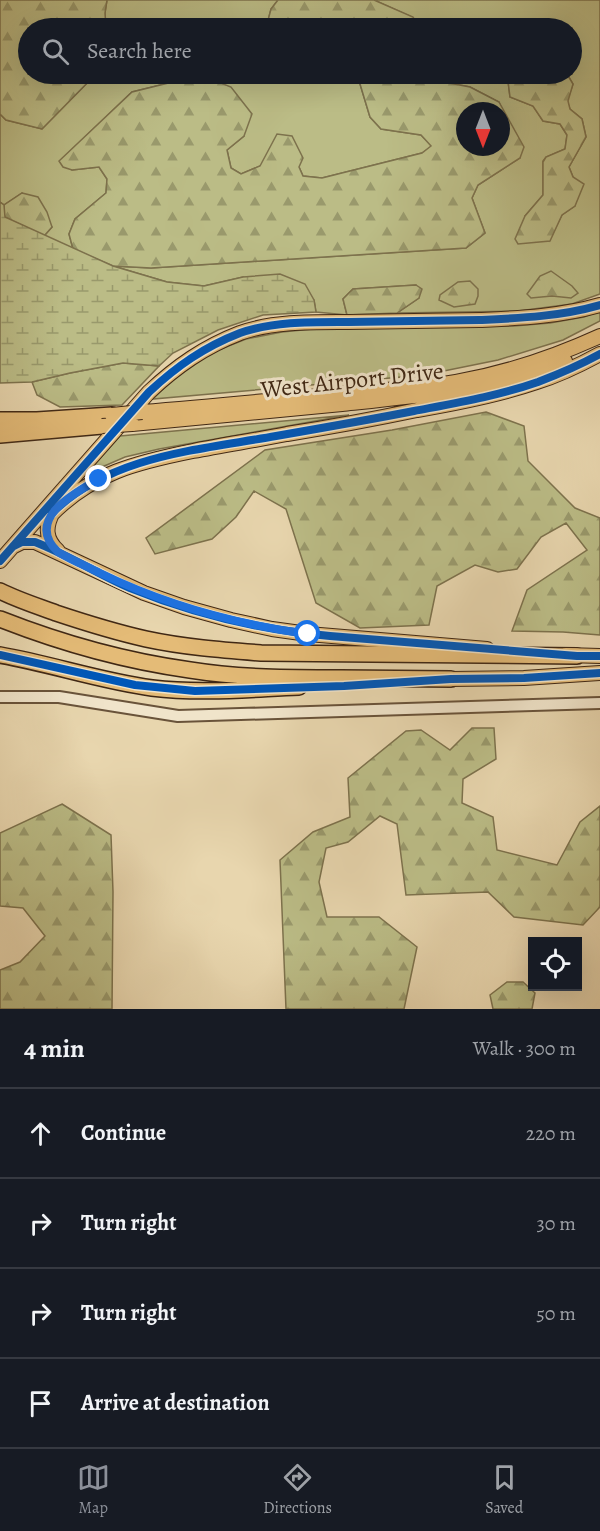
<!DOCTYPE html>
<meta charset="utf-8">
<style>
:root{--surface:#171b24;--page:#242831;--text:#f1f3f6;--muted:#9ea1a6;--line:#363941;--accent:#8c9099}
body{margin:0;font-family:Alegreya,serif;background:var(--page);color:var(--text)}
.controls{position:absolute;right:18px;bottom:18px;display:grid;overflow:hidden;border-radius:0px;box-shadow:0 6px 24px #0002}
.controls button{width:54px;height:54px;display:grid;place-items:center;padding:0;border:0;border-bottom:2px solid var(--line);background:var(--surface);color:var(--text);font:30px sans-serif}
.compass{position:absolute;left:456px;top:102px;width:54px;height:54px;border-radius:50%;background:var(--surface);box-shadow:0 6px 24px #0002;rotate:180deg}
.stop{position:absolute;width:18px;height:18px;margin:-14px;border:4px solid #1a73e8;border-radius:50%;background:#fff}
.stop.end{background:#1a73e8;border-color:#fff;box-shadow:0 2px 6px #0008}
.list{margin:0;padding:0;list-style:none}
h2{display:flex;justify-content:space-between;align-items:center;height:78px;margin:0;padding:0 24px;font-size:26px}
h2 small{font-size:20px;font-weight:400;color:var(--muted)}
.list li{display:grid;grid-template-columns:39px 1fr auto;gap:18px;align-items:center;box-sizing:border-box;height:90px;padding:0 24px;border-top:2px solid var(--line)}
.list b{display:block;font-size:22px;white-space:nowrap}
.list em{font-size:20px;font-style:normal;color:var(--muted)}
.icon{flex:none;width:33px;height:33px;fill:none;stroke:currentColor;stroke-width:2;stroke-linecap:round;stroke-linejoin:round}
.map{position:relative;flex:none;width:600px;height:1009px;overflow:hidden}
.search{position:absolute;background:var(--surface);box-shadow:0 6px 24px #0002;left:18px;right:18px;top:18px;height:66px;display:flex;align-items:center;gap:15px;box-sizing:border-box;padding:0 21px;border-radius:33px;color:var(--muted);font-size:22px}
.sheet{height:438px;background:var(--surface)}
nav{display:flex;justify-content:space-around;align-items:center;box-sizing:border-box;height:84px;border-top:2px solid var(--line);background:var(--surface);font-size:16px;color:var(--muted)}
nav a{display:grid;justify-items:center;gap:3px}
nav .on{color:var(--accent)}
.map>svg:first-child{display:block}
.green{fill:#bbbc86;stroke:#7d724d;stroke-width:1.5}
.forest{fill:url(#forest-firs);stroke:#7d724d;stroke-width:1.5;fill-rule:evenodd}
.wetland{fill:url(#wetland-marsh);stroke:#7d724d;stroke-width:1.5}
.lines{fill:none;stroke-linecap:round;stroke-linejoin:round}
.minor-casing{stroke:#69533a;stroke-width:14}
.major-casing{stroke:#3f2714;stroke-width:16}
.highway-casing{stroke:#3f2714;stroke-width:18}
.minor{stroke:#f0e4ca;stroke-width:10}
.major{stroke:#e4bb77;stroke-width:14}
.highway{stroke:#e4bb77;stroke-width:15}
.major-bridge-casing{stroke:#3f2714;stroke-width:16;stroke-linecap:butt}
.major-bridge{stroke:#e4bb77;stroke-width:14}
.cycleway-casing{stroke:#f0e4ca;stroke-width:11}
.cycleway{stroke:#0057b8;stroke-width:8}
.route{stroke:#1a73e8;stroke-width:8}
.labels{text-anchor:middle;stroke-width:6;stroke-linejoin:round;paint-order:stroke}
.street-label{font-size:24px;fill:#3f2714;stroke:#f0e4ca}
</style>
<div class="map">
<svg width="600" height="1009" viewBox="0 0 600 1009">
<defs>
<pattern id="forest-firs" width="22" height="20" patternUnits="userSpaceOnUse" patternTransform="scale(1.5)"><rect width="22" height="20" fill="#bbbc86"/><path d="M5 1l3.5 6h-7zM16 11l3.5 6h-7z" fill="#99996c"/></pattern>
<pattern id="wetland-marsh" width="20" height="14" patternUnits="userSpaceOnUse" patternTransform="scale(1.5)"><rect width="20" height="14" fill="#bbbc86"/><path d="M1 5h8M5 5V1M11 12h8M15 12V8" fill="none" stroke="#99996c"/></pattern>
</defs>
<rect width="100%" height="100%" fill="#e8d6ae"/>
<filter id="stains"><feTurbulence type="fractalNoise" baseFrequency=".00333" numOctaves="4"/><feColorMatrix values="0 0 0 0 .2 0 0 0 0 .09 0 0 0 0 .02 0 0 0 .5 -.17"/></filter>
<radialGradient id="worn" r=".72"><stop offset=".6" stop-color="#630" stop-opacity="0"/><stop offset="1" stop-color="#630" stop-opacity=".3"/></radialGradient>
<path class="green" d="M 107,0 L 278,0 L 271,9 L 266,28 L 106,28 L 105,13 Z
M 374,0 L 600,0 L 600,294 L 572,304 L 518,311 L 397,313 L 419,298 L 416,285 L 353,289 L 343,299 L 347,315 L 316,312 L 314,300 L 243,277 L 204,286 L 167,282 L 113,266 L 151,268 L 466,248 L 485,233 L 472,198 L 478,185 L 520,158 L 499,102 L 470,87 L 438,81 L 437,74 L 510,74 L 508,81 L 510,97 L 533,106 L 543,121 L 560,124 L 567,135 L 565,149 L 546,157 L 543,161 L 543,195 L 525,216 L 549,241 L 562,215 L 575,206 L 573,177 L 569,167 L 586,137 L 582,119 L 570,109 L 567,101 L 573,84 L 567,74 L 572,74 L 572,28 L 420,28 L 412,17 Z
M 96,74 L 357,74 L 370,117 L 381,129 L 421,135 L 432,146 L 422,153 L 322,178 L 303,176 L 299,167 L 260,166 L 241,174 L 231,168 L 227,150 L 244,136 L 201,75 L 132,92 L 60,161 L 72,170 L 99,167 L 107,179 L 106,193 L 75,219 L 69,234 L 73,249 L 44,236 L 52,227 L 22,193 L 4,205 L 0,202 L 0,114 L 6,120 L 42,129 Z
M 600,311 L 600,321 L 563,340 L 498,360 L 424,375 L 153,399 L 176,376 L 211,353 L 246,339 L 282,332 L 323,328 L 514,326 L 550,323 L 584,317 Z
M 349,415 L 159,449 L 125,457 L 86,474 L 120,436 Z"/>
<path class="forest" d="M 0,0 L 107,0 L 105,13 L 106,28 L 28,28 L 28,74 L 96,74 L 42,129 L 6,120 L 0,114 Z
M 278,0 L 374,0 L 413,17 L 420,28 L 266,28 L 271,9 Z
M 357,74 L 437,74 L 439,81 L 470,87 L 499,102 L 524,147 L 520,158 L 478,185 L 472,198 L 485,233 L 466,248 L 151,268 L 113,266 L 73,249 L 69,234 L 75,219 L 106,193 L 107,179 L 99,167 L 72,170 L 63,167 L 59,161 L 132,92 L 201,75 L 231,87 L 252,114 L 244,136 L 227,150 L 231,168 L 241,174 L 260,166 L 277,134 L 292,136 L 303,158 L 299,167 L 303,176 L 322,178 L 422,153 L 431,146 L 421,135 L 381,129 L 370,117 ZM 465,111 L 501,111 L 501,147 L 465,147 Z
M 510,74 L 567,74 L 573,84 L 568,101 L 570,109 L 582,119 L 586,137 L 569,167 L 573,177 L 584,184 L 575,206 L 562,215 L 550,241 L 518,244 L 515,239 L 525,216 L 543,195 L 543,162 L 546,157 L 565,149 L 567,135 L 560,124 L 543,121 L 533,106 L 510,97 L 508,81 Z
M 22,193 L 38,197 L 47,212 L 52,227 L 44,236 L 4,217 L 4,205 Z
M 551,271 L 572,286 L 578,293 L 571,298 L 552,296 L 531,298 L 527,294 L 540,276 Z
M 470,281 L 478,289 L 478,296 L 475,304 L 454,307 L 439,300 L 440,295 L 458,282 Z
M 416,285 L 422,289 L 419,298 L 397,313 L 347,315 L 343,299 L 353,289 Z
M 123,363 L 159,366 L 122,405 L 60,407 L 37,395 L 32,382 L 70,373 Z
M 486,412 L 524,426 L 528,461 L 575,508 L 600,518 L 600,635 L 563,632 L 512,631 L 527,590 L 587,550 L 566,523 L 541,537 L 517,569 L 498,572 L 475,565 L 437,586 L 429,625 L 360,628 L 316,603 L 286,509 L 254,491 L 236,517 L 212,539 L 155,554 L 146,538 L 265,450 L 392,430 Z
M 472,728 L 494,728 L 496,759 L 463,779 L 462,803 L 493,817 L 497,850 L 557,865 L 580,822 L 600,806 L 600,907 L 583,925 L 514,917 L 488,892 L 406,895 L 397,824 L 380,816 L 348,842 L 326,848 L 319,882 L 327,917 L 379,917 L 417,947 L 404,1009 L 286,1009 L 280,860 L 313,832 L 350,817 L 348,778 L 406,731 L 421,730 L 450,750 Z
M 62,804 L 111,835 L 113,892 L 112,1009 L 0,1009 L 0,970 L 20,962 L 45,936 L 23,908 L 0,906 L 0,833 Z
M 507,982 L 523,982 L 535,993 L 532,1009 L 493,1009 L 490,995 Z"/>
<path class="wetland" d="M 0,202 L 4,205 L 5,217 L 113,266 L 167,282 L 204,286 L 243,277 L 280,274 L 305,284 L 314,300 L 316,312 L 263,315 L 218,330 L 173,353 L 159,366 L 123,363 L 70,373 L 32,382 L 0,383 Z"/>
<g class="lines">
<defs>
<path id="minor" d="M 0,697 L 59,697 L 178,716 L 600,703"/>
<path id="major" d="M 142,412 C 204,407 267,401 329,395 C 371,391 414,389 456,382 C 506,373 554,357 600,336
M 132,424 C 202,417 272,411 342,404 C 420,396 490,390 565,361
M 53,512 C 45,527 45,539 58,551
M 50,516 C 91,473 138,462 193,451 C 224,445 256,440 287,434 C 331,427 374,419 417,410 C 458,403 499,395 537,382 C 559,375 580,365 600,354
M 14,546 L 22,542 L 35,542 L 144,593 L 184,607 L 231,620 L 272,629 L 308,634 L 487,649
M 0,561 L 149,392 C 177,366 204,347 240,333 C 274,321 314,322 349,322 C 394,321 438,321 482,320 C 522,318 562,316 600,305
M 566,655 L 600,656
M 451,679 L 524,678 L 600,673"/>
<path id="highway" d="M 0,420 L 37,420 L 112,415
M 0,435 L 102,426
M 0,591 C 18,600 37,606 56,613 C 86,623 115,632 146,639 C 183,647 222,650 261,653 L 577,656
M 0,619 C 61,643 125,661 190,670 C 240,678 291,678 341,678 C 378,678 414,679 451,679
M 0,655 C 51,664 101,681 152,688 C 201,694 250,689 299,687"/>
</defs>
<use href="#minor" class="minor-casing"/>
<use href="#major" class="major-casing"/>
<use href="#highway" class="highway-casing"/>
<use href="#minor" class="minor"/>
<use href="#major" class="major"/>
<use href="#highway" class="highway"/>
<defs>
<path id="major-bridge" d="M 112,415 L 142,412
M 102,426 L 132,424"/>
</defs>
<use href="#major-bridge" class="major-bridge-casing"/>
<use href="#major-bridge" class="major-bridge"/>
<defs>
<path id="cycleway" d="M 52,513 C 111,455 199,450 276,436 C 322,428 368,420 414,411 C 456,403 498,396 538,382 C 559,374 580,365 600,354
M 14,546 L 22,542 L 35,542 C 68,555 98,574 130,588 C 194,614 261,630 330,636 L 577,656 L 600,656
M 0,561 L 149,392 C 177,366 204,347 240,333 C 274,321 314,322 349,322 C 394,321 438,321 482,320 C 522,318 562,316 600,305
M 0,655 L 135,685 L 195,691 L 344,686 L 451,679 L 524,678 L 600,673"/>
</defs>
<use href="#cycleway" class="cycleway-casing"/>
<use href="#cycleway" class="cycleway"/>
</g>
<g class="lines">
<path class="route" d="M 99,479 C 74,493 24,520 58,552 C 71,560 86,566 100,573 C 166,605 235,624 308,634"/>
</g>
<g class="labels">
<g class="street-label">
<text transform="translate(352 380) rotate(-6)" y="8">West Airport Drive</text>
</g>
</g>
<rect width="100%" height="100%" filter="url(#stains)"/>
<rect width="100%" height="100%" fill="url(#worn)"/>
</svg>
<div class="controls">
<button><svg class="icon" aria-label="locate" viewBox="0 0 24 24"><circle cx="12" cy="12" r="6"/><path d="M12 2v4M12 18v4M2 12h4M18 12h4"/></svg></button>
</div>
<svg class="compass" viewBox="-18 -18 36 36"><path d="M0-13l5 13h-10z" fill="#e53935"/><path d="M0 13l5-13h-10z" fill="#9ea1a6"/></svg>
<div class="stop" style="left:308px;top:634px"></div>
<div class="stop end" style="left:99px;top:479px"></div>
<div class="search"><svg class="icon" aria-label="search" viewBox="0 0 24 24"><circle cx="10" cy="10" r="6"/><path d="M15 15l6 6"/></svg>Search here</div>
</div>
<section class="sheet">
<h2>4 min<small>Walk · 300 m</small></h2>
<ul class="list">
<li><svg class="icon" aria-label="ahead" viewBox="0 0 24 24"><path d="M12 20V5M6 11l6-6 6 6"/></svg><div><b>Continue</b></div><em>220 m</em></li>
<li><svg class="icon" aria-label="right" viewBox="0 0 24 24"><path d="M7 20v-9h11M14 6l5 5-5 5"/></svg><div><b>Turn right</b></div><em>30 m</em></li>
<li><svg class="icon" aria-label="right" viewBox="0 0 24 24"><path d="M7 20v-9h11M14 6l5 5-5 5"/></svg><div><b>Turn right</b></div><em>50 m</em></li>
<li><svg class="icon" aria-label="arrive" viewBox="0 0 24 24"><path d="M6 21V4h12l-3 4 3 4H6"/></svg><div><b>Arrive at destination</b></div></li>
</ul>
</section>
<nav>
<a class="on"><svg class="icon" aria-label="map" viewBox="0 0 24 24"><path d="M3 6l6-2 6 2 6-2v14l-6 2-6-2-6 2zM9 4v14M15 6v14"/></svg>Map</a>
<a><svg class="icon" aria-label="directions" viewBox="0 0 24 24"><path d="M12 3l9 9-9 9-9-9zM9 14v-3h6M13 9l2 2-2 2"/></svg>Directions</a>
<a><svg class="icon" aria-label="saved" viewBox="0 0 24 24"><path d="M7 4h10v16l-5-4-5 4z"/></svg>Saved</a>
</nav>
